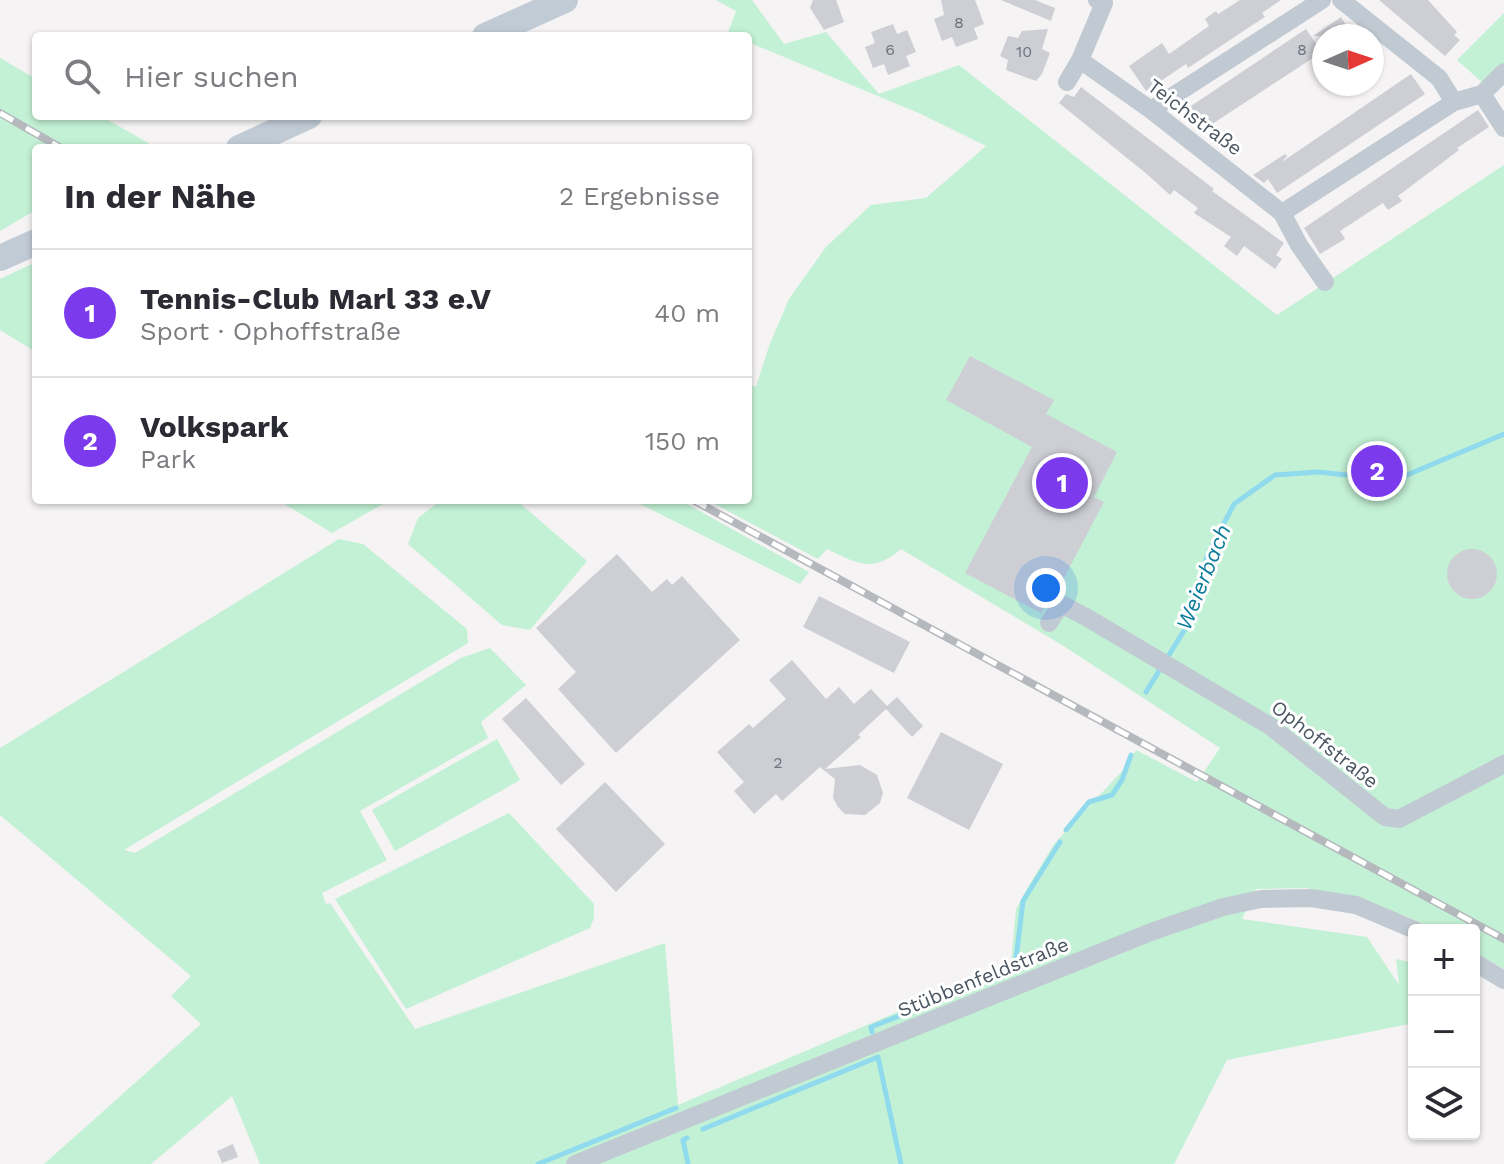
<!DOCTYPE html>
<html lang="de">
<meta charset="utf-8">
<style>
:root{--surface:#fff;--page:#f7f7f7;--text:#2b2b33;--muted:#7c7c81;--line:#e1e1e2;--accent:#7c3aed}
body{margin:0;font-family:"Work Sans",sans-serif;background:var(--page);color:var(--text)}
.controls{position:absolute;right:24px;bottom:24px;display:grid;overflow:hidden;border-radius:8px;box-shadow:0 2px 6px #0004}
.controls button{width:72px;height:72px;display:grid;place-items:center;padding:0;border:0;border-bottom:2px solid var(--line);background:var(--surface);color:var(--text);font:40px sans-serif}
.compass{position:absolute;left:1312px;top:24px;width:72px;height:72px;border-radius:50%;background:var(--surface);box-shadow:0 2px 6px #0004;rotate:87deg}
.you{position:absolute;left:1046px;top:588px;width:28px;height:28px;margin:-20px;border:6px solid #fff;border-radius:50%;background:#1a73e8;box-shadow:0 0 0 12px #1a73e833}
.badge{display:grid;place-items:center;width:52px;height:52px;border-radius:50%;background:var(--accent);color:#fff;font-size:26px;font-weight:700}
.pin{position:absolute;translate:-50% -50%;border:4px solid #fff;box-shadow:0 2px 8px #0006}
.list{margin:0;padding:0;list-style:none}
h2{display:flex;justify-content:space-between;align-items:center;height:104px;margin:0;padding:0 32px;font-size:34px}
h2 small{font-size:26px;font-weight:400;color:var(--muted)}
.list li{display:grid;grid-template-columns:52px 1fr auto;gap:24px;align-items:center;box-sizing:border-box;height:128px;padding:0 32px;border-top:2px solid var(--line)}
.list b{display:block;font-size:30px;white-space:nowrap}
.list p{margin:0;font-size:26px;white-space:nowrap;color:var(--muted)}
.list em{font-size:26px;font-style:normal;color:var(--muted)}
.icon{flex:none;width:44px;height:44px;fill:none;stroke:currentColor;stroke-width:2;stroke-linecap:round;stroke-linejoin:round}
.map{position:relative;flex:none;width:1504px;height:1164px;overflow:hidden}
.search{position:absolute;background:var(--surface);box-shadow:0 2px 6px #0004;left:32px;top:32px;width:720px;height:88px;display:flex;align-items:center;gap:20px;box-sizing:border-box;padding:0 28px;border-radius:8px;color:var(--muted);font-size:30px}
.panel{position:absolute;background:var(--surface);box-shadow:0 2px 6px #0004;left:32px;top:144px;width:720px;height:360px;border-radius:8px}
.map>svg:first-child{display:block}
.green{fill:#c3f1d5}
.lines{fill:none;stroke-linecap:round;stroke-linejoin:round}
.stream{stroke:#90daee;stroke-width:5}
.building{fill:#cdcfd5}
.street{stroke:#c1cad2;stroke-width:18}
.secondary{stroke:#c1cbd6;stroke-width:26}
.rail-casing{stroke:#b5b8bd;stroke-width:8}
.rail{stroke:#fff;stroke-width:5;stroke-dasharray:15;stroke-linecap:butt}
.labels{text-anchor:middle;stroke-width:6;stroke-linejoin:round;paint-order:stroke}
.number-label{font-size:16px;fill:#6b747e}
.street-label{font-size:20px;fill:#4a5661;stroke:#fff}
.water-label{font-size:22px;font-style:italic;fill:#0c7c9b;stroke:#fff}
</style>
<div class="map">
<svg width="1504" height="1164" viewBox="0 0 1504 1164">
<rect width="100%" height="100%" fill="#f5f3f3"/>
<path class="green" d="M 716,0 L 752,0 L 784,44 L 826,32 L 879,94 L 959,65 L 1277,315 L 1504,165 L 1504,969 L 1474,952 L 1474,930 L 1436,930 L 1406,916 L 1353,897 L 1306,888 L 1256,889 L 1242,919 L 1367,937 L 1399,985 L 1396,959 L 1414,963 L 1414,1023 L 1227,1060 L 1174,1164 L 260,1164 L 232,1096 L 151,1164 L 44,1164 L 201,1024 L 171,996 L 191,976 L 0,815 L 0,748 L 339,539 L 363,544 L 467,629 L 468,643 L 124,850 L 135,853 L 461,658 L 490,648 L 526,685 L 481,722 L 488,738 L 360,811 L 387,860 L 322,893 L 326,904 L 330,903 L 415,1029 L 665,943 L 678,1105 L 1011,964 L 1016,909 L 1028,887 L 1054,844 L 1125,768 L 1136,750 L 1197,782 L 1220,748 L 1062,645 L 901,549 C 872,574 857,563 827,549 L 818,559 L 707,500 L 748,500 L 748,384 L 756,387 L 769,346 L 789,299 L 826,247 L 871,205 L 926,198 L 986,146 L 921,114 L 748,42 L 748,36 L 728,33 L 736,11 Z
M 1504,13 L 1504,64 L 1485,85 L 1457,60 Z
M 0,58 L 36,79 L 36,116 L 101,116 L 157,148 L 36,148 L 36,210 L 0,231 Z
M 36,262 L 36,352 L 0,330 L 0,279 Z
M 278,500 L 390,500 L 332,533 Z
M 441,500 L 516,500 L 587,561 L 530,630 L 502,625 L 408,544 L 418,518 Z
M 632,500 L 680,500 L 809,572 L 800,584 Z
M 497,739 L 520,780 L 395,851 L 372,810 Z
M 509,813 L 594,904 L 594,918 L 590,928 L 406,1009 L 335,899 Z"/>
<g class="lines">
<path class="stream" d="M 1146,692 L 1185,629 L 1207,556 L 1234,504 L 1275,475 L 1318,472 L 1395,480 L 1504,434
M 1066,830 L 1089,802 L 1112,795 L 1122,780 L 1131,755
M 953,993 L 1015,967 L 1023,901 L 1060,842
M 872,1032 L 871,1027 L 935,1002
M 703,1129 L 878,1057 L 901,1164
M 687,1138 L 683,1140 L 688,1164
M 538,1164 L 676,1108"/>
</g>
<path class="building" d="M 813,0 L 836,0 L 844,22 L 824,30 L 810,8 Z
M 941,0 L 975,0 L 984,24 L 974,28 L 978,39 L 956,47 L 952,37 L 942,41 L 934,19 L 944,15 Z
M 1001,0 L 1035,0 L 1055,8 L 1051,21 Z
M 1240,0 L 1281,0 L 1262,13 L 1265,17 L 1251,26 L 1188,68 L 1186,64 L 1146,91 L 1129,66 L 1162,43 L 1169,54 L 1209,26 L 1205,19 L 1216,11 L 1218,14 Z
M 1379,0 L 1428,0 L 1457,32 L 1454,35 L 1460,40 L 1445,56 Z
M 1341,17 L 1353,36 L 1313,36 Z
M 893,24 L 897,34 L 907,30 L 916,52 L 906,56 L 910,66 L 888,75 L 884,64 L 873,68 L 865,47 L 875,43 L 871,32 Z
M 1048,29 L 1042,49 L 1050,53 L 1042,74 L 1036,81 L 1006,70 L 1008,60 L 1000,56 L 1008,36 L 1018,38 L 1022,31 Z
M 1306,29 L 1322,52 L 1200,132 L 1185,110 Z
M 1411,74 L 1425,94 L 1277,193 L 1268,179 L 1264,183 L 1253,175 L 1285,154 L 1287,156 L 1282,162 Z
M 1081,87 L 1214,189 L 1212,191 L 1284,243 L 1276,255 L 1282,259 L 1275,269 L 1244,246 L 1237,256 L 1224,246 L 1231,237 L 1194,213 L 1198,208 L 1174,190 L 1170,195 L 1148,175 L 1059,103 L 1066,94 L 1074,97 Z
M 1478,110 L 1489,127 L 1457,148 L 1459,150 L 1398,196 L 1402,201 L 1388,210 L 1383,203 L 1340,231 L 1345,239 L 1320,254 L 1304,228 Z
M 970,356 L 1054,400 L 1046,414 L 1117,452 L 1094,497 L 1104,502 L 1056,593 L 1041,613 L 965,573 L 1032,447 L 946,400 Z
M1447 574a25 25 0 1 1 50 0a25 25 0 1 1-50 0Z
M 617,554 L 652,592 L 667,579 L 672,585 L 682,576 L 740,640 L 616,753 L 558,689 L 576,672 L 536,628 Z
M 819,596 L 910,642 L 894,673 L 803,627 Z
M 792,660 L 826,699 L 839,687 L 854,704 L 871,689 L 887,706 L 897,697 L 923,726 L 912,737 L 886,709 L 858,735 L 861,737 L 825,769 L 860,765 L 877,775 L 883,793 L 880,803 L 865,815 L 845,814 L 838,807 L 833,798 L 835,779 L 820,767 L 782,801 L 776,794 L 754,814 L 734,791 L 744,782 L 717,752 L 749,724 L 753,728 L 786,699 L 769,680 Z
M 526,698 L 585,764 L 561,785 L 502,719 Z
M 941,732 L 1003,764 L 969,830 L 907,798 Z
M 605,782 L 665,844 L 616,892 L 556,829 Z
M 233,1144 L 238,1157 L 222,1163 L 217,1151 Z"/>
<g class="lines">
<path class="street" d="M 1341,0 L 1439,78 L 1454,102
M 1080,60 L 1151,110 L 1282,213 L 1454,102 L 1482,94 L 1504,72
M 1067,82 L 1080,60 L 1104,3 L 1097,0
M 1482,94 L 1504,128
M 1151,110 L 1322,0
M 1282,213 L 1299,245 L 1325,282
M 1049,623 L 1061,604 L 1086,617 L 1270,726 L 1385,817 L 1399,819 L 1504,764
M 1474,962 L 1504,980
M 575,1164 L 1151,932 L 1223,907 L 1261,899 L 1311,898 L 1356,905 L 1415,930"/>
<path class="secondary" d="M 485,36 L 565,0
M 239,148 L 309,116
M 0,258 L 36,242"/>
<defs>
<path id="rail" d="M 0,113 L 61,148
M 693,500 L 1504,939"/>
</defs>
<use href="#rail" class="rail-casing"/>
<use href="#rail" class="rail"/>
</g>
<g class="labels">
<g class="number-label">
<text x="959" y="28">8</text>
<text x="890" y="55">6</text>
<text x="1302" y="55">8</text>
<text x="1024" y="57">10</text>
<text x="778" y="768">2</text>
</g>
<g class="street-label">
<text transform="translate(1195 117) rotate(37)" y="7">Teichstraße</text>
<text transform="translate(1325 744) rotate(38)" y="7">Ophoffstraße</text>
<text transform="translate(983 977) rotate(-22)" y="7">Stübbenfeldstraße</text>
</g>
<g class="water-label">
<text transform="translate(1203 577) rotate(-68)" y="8">Weierbach</text>
</g>
</g>
</svg>
<div class="controls">
<button>+</button>
<button>−</button>
<button><svg class="icon" aria-label="layers" viewBox="0 0 24 24"><path d="M12 4l9 5-9 5-9-5zM3 14l9 5 9-5"/></svg></button>
</div>
<svg class="compass" viewBox="-18 -18 36 36"><path d="M0-13l5 13h-10z" fill="#e53935"/><path d="M0 13l5-13h-10z" fill="#7c7c81"/></svg>
<div class="you"></div>
<div class="pin badge" style="left:1062px;top:483px">1</div>
<div class="pin badge" style="left:1377px;top:471px">2</div>
<div class="search"><svg class="icon" aria-label="search" viewBox="0 0 24 24"><circle cx="10" cy="10" r="6"/><path d="M15 15l6 6"/></svg>Hier suchen</div>
<section class="panel">
<h2>In der Nähe<small>2 Ergebnisse</small></h2>
<ul class="list">
<li><span class="badge">1</span><div><b>Tennis-Club Marl 33 e.V</b><p>Sport · Ophoffstraße</p></div><em>40 m</em></li>
<li><span class="badge">2</span><div><b>Volkspark</b><p>Park</p></div><em>150 m</em></li>
</ul>
</section>
</div>
